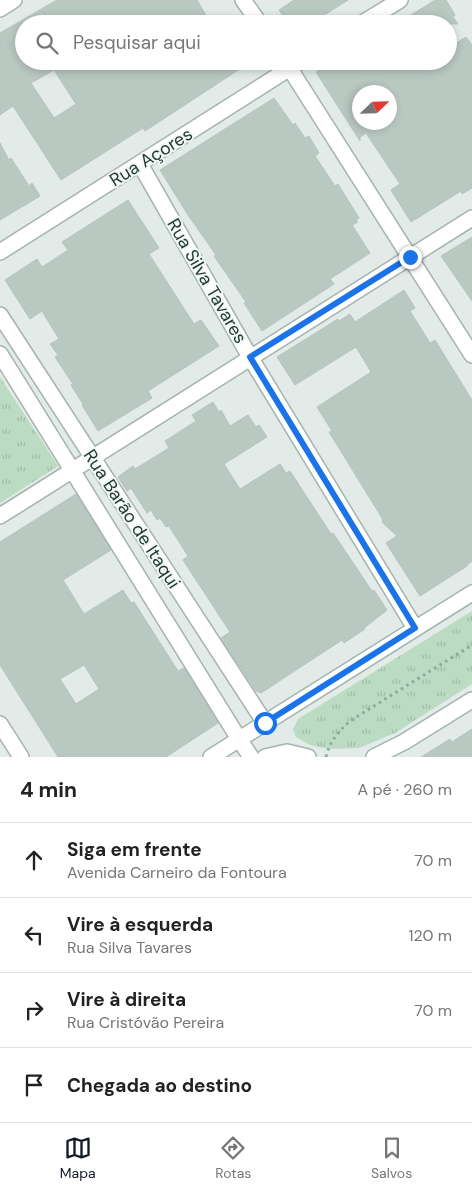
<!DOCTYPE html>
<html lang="pt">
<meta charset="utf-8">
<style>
:root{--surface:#fff;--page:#f6f6f6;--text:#222;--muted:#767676;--line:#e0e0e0;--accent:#111827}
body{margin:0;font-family:"DM Sans",sans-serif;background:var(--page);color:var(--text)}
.compass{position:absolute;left:352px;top:85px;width:45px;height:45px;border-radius:50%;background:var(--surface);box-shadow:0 2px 8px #0003;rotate:67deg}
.stop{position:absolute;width:15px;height:15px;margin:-11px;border:4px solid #1a73e8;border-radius:50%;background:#fff}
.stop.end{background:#1a73e8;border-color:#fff;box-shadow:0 1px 5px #0008}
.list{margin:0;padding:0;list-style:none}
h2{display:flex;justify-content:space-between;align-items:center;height:65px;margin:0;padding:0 20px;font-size:21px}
h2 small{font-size:16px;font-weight:400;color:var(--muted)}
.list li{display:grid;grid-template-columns:32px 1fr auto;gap:15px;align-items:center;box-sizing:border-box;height:75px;padding:0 20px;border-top:1px solid var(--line)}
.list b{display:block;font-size:19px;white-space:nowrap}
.list p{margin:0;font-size:16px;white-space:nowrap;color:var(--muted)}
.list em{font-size:16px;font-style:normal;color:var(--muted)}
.icon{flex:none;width:28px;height:28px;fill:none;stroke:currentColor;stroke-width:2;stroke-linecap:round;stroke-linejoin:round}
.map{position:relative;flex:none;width:472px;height:757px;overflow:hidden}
.search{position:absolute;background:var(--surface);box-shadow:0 2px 8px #0003;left:15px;right:15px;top:15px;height:55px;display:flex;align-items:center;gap:12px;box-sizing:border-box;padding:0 18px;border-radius:28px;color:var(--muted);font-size:19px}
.sheet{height:365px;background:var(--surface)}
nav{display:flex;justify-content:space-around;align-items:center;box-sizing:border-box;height:70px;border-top:1px solid var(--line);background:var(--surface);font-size:14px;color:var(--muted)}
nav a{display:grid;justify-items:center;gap:2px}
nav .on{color:var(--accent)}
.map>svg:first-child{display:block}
.park{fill:url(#park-tufts)}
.building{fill:#bac8c2;stroke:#b5c4bd;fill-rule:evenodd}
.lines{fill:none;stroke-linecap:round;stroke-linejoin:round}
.minor-casing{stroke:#a5b3ae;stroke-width:18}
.tertiary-casing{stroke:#a5b3ae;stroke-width:18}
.secondary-casing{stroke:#a1b6ae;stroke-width:18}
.path{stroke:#85ac9e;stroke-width:3;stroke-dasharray:2.5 4;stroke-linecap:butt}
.minor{stroke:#fff;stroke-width:15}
.tertiary{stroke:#fff;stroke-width:15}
.secondary{stroke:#fff;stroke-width:15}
.route{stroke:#1a73e8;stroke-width:6}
.labels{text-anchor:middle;stroke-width:4;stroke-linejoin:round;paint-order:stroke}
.street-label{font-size:18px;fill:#233b34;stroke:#f2f8f5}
</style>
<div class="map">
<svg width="472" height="757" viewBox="0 0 472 757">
<defs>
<pattern id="park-tufts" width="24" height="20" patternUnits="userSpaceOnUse" patternTransform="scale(1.25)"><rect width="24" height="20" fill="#bcdbc3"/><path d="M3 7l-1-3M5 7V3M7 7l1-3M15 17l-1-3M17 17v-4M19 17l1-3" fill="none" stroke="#a1bda8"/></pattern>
</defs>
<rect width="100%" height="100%" fill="#e2ebe7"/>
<path class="park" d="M 0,377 L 58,466 L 0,503 Z
M 472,611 L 472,684 L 395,733 L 359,748 L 328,749 L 310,745 L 296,737 L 293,729 L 298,719 Z"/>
<path class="building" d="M 57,0 L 197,0 L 211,24 L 95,24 L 90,15 L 76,24 L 24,24 L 24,61 L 161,61 L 166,69 L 178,61 L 252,61 L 145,131 L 143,128 L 61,180 L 13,106 L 0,115 L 0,33 ZM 54,70 L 76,104 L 54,118 L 31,83 Z
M 294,0 L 348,0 L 310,24 L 288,24 L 279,10 Z
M 435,0 L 446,0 L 455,15 L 453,17 L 458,24 L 397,24 Z
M 466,37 L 472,45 L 472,188 L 462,194 L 461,191 L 411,222 L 391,190 L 400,184 L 366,133 L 360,137 L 360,141 L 316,72 L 333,61 L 448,61 L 448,48 ZM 360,92 L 390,92 L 390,122 L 360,122 Z
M 274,98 L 293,125 L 295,123 L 305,138 L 309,136 L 319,153 L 315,156 L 335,186 L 338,184 L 359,218 L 356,220 L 358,222 L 352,225 L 370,253 L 330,279 L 334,284 L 262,331 L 244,303 L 246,302 L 214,256 L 216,255 L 188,215 L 160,170 Z
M 0,143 L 9,160 L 11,158 L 29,186 L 32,183 L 40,196 L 0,220 Z
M 128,200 L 159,248 L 149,254 L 194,324 L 201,320 L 219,346 L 148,391 L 152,398 L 98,431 L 82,405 L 83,404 L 71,385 L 73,384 L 55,357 L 58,355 L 50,344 L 59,339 L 42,311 L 30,319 L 5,280 L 37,259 L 42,267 L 68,250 L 62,242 Z
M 472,237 L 472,301 L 441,256 Z
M 404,290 L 415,308 L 410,311 L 430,343 L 435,340 L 472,400 L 472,561 L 467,565 L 467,566 L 420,596 L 386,543 L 397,536 L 383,523 L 382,518 L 329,432 L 332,431 L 317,407 L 371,372 L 356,347 L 295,385 L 277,357 L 338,319 L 339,321 L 350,314 L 355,322 Z
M 213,402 L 219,412 L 221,410 L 230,426 L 248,415 L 256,427 L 259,425 L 267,437 L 224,464 L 240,489 L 280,464 L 286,473 L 290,471 L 331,534 L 333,533 L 372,591 L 374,590 L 387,610 L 364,628 L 365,629 L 344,643 L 342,640 L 261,693 L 256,691 L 221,638 L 230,632 L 183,560 L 188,556 L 169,526 L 166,527 L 160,518 L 157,520 L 151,510 L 147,513 L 131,488 L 127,491 L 118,477 L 133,466 L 135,469 L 169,448 L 165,441 L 196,421 L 192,415 Z
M 76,494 L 111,550 L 63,580 L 84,614 L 123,590 L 131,603 L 134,602 L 178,671 L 184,668 L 218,723 L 166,757 L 58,757 L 0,665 L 0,542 ZM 84,665 L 99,689 L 76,704 L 60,679 Z
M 472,729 L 472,757 L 421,757 L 450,739 L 452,742 Z"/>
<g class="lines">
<defs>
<path id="minor" d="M 243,0 L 260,24
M 0,9 L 14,0
M 361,24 L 400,0
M 285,61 L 472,355
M 140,164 L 250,357 L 415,628
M 0,252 L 301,61
M 0,315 L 265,723
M 0,354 L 239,739
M 0,516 L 472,218
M 0,724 L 21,757"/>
<path id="tertiary" d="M 239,739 L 251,757"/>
<path id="secondary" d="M 211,757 L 472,593
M 265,757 L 287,752 L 308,757
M 374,757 L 404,742 L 472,700"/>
</defs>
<use href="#minor" class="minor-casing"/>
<use href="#tertiary" class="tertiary-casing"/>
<use href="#secondary" class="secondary-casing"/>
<path class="path" d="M 326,757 C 330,741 338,732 350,721 L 472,645"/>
<use href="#minor" class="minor"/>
<use href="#tertiary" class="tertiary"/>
<use href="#secondary" class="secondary"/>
</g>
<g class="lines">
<path class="route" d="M 265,723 L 415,628 L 250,357 L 410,257"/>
</g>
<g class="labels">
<g class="street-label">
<text transform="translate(151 157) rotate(-32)" y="6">Rua Açores</text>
<text transform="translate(207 281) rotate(60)" y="6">Rua Silva Tavares</text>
<text transform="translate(132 519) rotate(57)" y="6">Rua Barão de Itaqui</text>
</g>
</g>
</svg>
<svg class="compass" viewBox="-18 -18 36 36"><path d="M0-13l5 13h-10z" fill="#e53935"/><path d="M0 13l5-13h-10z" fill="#767676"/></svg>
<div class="stop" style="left:265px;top:723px"></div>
<div class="stop end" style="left:410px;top:257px"></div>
<div class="search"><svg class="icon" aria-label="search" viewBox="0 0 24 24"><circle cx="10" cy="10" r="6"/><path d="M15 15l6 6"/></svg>Pesquisar aqui</div>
</div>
<section class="sheet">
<h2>4 min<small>A pé · 260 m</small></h2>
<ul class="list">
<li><svg class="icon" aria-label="ahead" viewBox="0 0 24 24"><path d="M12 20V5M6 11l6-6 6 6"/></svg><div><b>Siga em frente</b><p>Avenida Carneiro da Fontoura</p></div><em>70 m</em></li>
<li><svg class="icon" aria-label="left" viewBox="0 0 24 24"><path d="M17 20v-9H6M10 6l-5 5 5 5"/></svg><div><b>Vire à esquerda</b><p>Rua Silva Tavares</p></div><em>120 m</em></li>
<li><svg class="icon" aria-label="right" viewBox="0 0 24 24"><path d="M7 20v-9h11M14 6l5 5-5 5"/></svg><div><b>Vire à direita</b><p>Rua Cristóvão Pereira</p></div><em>70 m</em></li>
<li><svg class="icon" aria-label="arrive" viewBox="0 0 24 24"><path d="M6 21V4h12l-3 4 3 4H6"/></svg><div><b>Chegada ao destino</b></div></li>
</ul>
</section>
<nav>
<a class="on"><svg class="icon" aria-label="map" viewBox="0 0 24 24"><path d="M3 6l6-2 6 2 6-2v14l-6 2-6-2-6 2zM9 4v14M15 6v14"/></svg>Mapa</a>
<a><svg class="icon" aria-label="directions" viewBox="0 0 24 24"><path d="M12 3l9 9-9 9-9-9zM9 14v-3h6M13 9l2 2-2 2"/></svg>Rotas</a>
<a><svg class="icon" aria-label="saved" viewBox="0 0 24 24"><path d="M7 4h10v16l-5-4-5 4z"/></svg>Salvos</a>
</nav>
